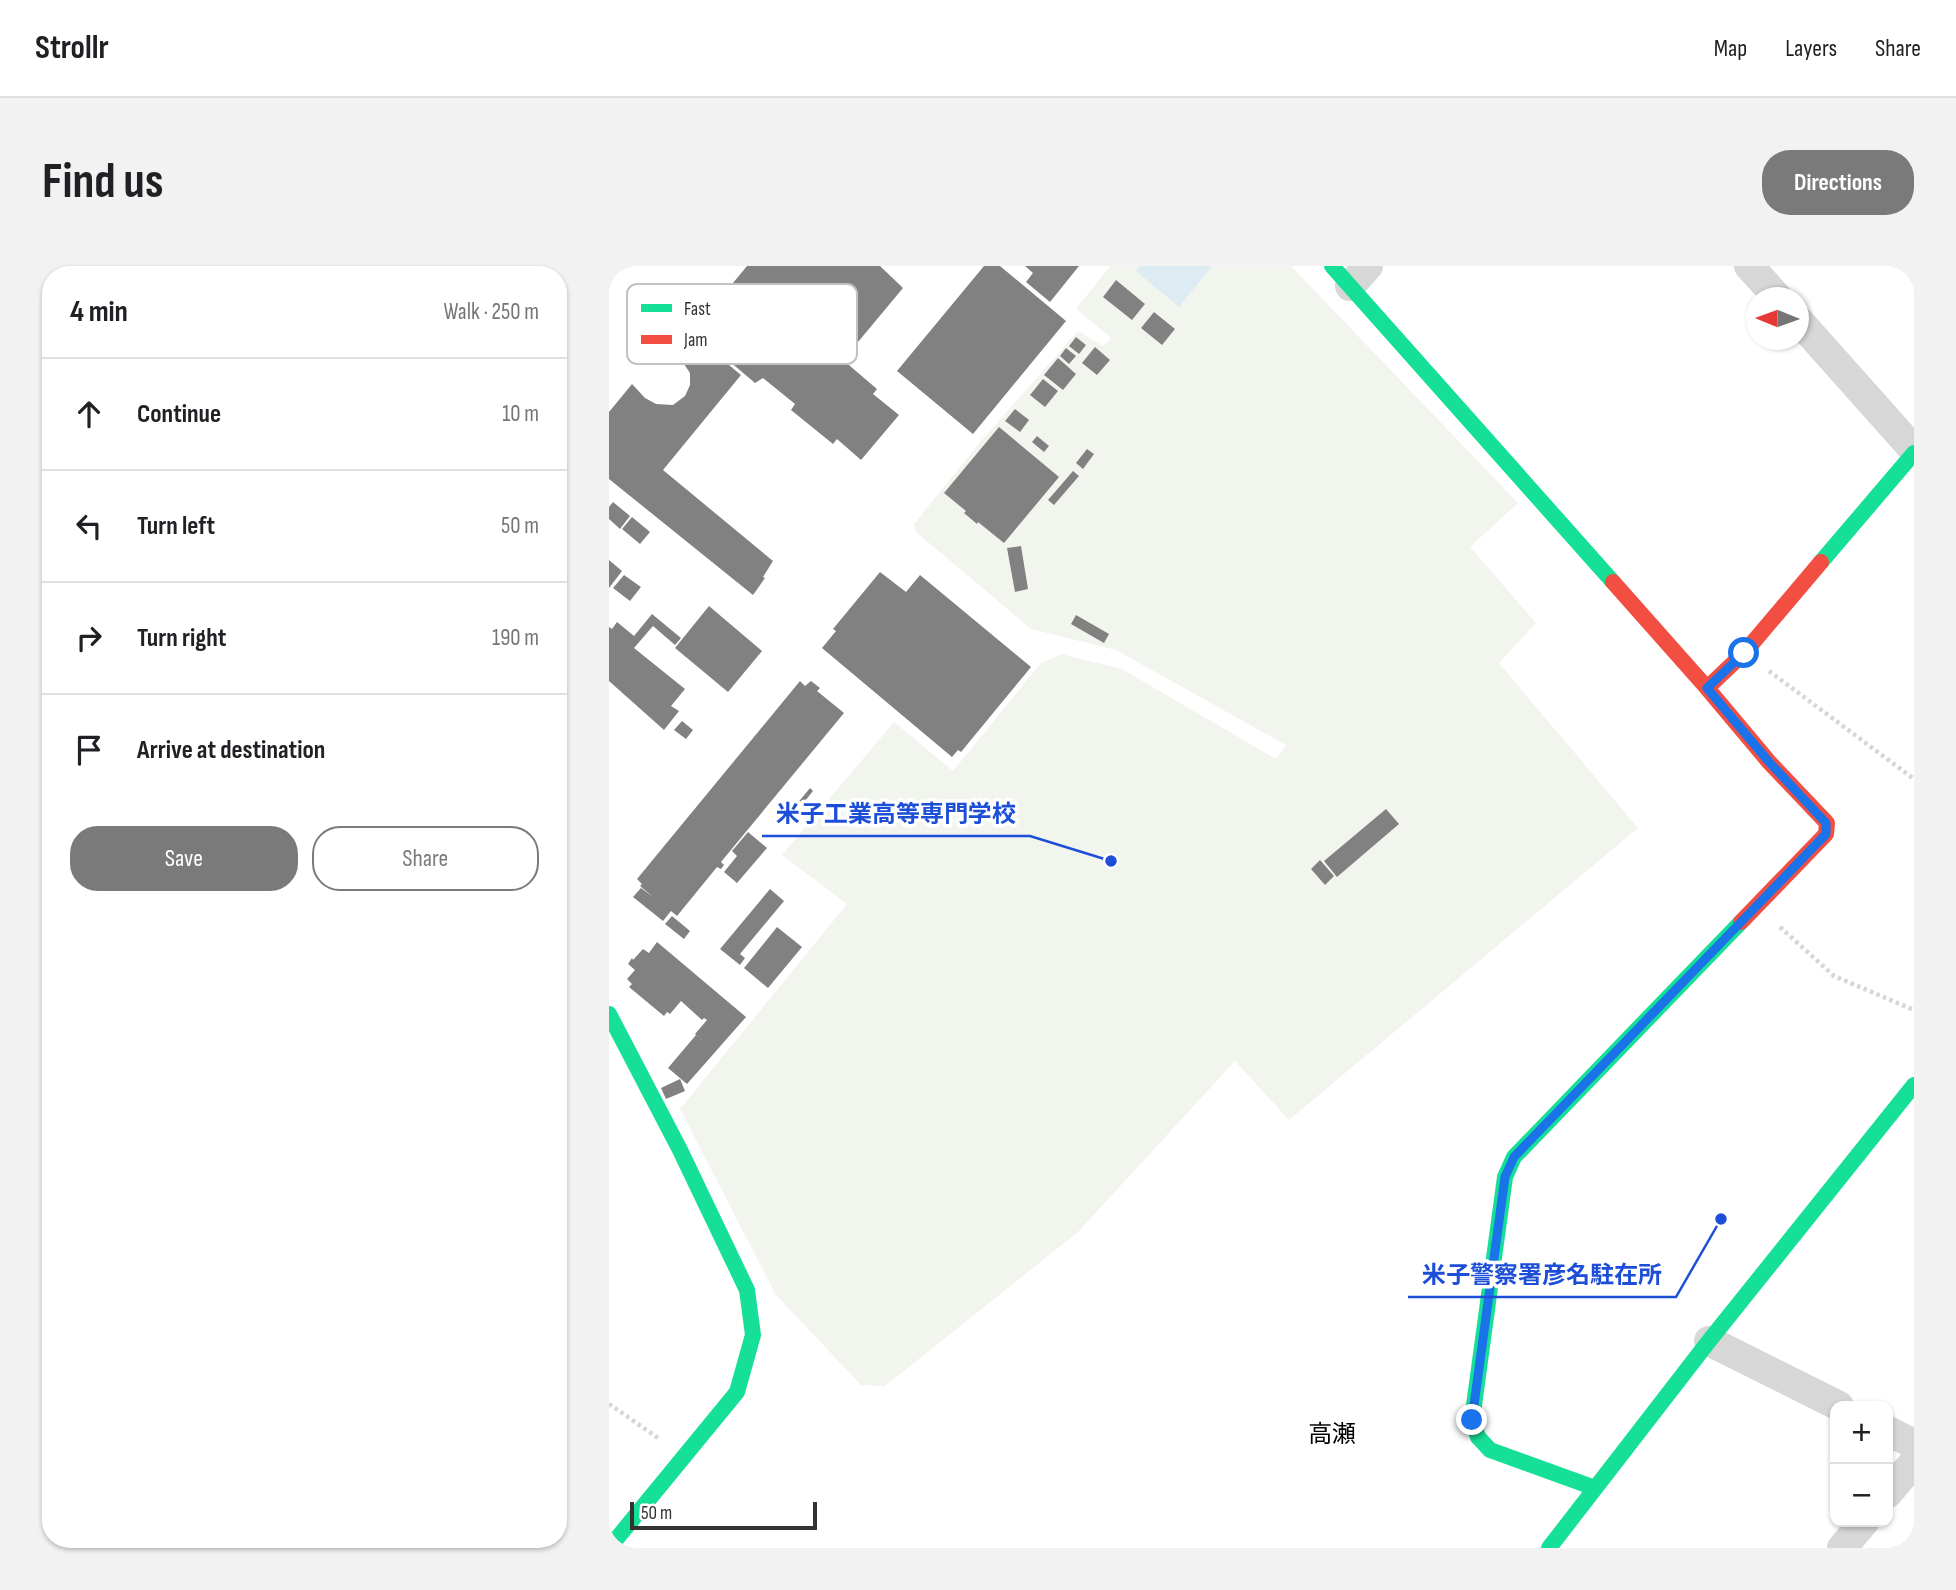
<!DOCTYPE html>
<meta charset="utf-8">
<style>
:root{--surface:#fff;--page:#f2f2f2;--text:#202124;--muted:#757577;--line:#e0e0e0;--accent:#7a7a7a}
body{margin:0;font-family:"Sofia Sans Condensed","Noto Sans JP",sans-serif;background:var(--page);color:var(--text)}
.controls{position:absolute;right:21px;bottom:21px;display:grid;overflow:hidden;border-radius:14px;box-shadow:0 2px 5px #0004}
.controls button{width:63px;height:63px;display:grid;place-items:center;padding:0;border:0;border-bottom:2px solid var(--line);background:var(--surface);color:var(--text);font:35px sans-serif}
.compass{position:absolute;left:1137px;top:21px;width:63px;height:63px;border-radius:50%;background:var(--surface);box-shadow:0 2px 5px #0004;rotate:271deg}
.scale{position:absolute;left:21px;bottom:18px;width:187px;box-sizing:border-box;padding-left:7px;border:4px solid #333;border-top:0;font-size:19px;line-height:24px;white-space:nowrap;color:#333;-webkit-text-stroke:5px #fff;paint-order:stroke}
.stop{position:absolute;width:21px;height:21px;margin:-16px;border:5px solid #1a73e8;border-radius:50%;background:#fff}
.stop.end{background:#1a73e8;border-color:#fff;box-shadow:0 2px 7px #0008}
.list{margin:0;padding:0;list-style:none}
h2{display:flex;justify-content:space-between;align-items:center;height:91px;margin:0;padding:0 28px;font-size:30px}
h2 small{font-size:23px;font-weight:400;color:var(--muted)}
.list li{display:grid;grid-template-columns:46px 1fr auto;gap:21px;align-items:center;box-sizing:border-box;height:112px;padding:0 28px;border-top:2px solid var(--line)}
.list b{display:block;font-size:26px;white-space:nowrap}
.list em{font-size:23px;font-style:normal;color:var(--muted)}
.actions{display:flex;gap:14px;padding:21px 28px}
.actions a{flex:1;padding:16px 0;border:2px solid var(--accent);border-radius:28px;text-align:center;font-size:24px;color:var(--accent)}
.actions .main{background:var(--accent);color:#fff}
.icon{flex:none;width:38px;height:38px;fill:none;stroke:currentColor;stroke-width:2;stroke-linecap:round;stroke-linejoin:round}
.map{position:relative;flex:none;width:1305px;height:1282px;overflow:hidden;border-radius:28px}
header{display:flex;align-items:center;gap:42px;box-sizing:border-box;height:98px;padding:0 35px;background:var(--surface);border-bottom:2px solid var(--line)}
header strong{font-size:33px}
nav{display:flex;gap:38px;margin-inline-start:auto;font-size:24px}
.intro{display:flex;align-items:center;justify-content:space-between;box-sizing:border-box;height:168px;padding:0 42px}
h1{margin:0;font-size:49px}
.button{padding:18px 32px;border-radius:28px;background:var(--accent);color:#fff;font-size:24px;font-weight:700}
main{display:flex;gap:42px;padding:0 42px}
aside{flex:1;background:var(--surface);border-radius:28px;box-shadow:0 2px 5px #0004}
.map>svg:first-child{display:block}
.green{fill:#f1f5ed}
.water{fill:#ddebf3}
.building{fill:#818181;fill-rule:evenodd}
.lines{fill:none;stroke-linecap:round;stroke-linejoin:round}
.path{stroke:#d6d6d6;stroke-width:4.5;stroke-dasharray:3.5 3.5;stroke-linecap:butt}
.street{stroke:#d7d7d7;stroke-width:30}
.fast{stroke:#16e098;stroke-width:16}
.jam{stroke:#f24e42;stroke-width:16}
.route{stroke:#1a73e8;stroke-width:9}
.labels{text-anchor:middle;stroke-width:7;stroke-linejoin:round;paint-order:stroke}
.neighbourhood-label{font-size:24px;fill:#000;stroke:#fff}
.key{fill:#fff;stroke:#c2c2c2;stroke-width:2}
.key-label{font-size:19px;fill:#333}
.leader{fill:none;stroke:#1d4ed8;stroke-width:2.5}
.callout-dot{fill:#1d4ed8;stroke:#fff;stroke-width:2.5}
.callout-label{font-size:24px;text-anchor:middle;font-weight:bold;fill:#1d4ed8;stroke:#fff;stroke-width:7;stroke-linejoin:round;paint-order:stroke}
</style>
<header>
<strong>Strollr</strong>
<nav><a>Map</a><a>Layers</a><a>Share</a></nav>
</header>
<div class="intro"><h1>Find us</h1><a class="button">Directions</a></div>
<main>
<aside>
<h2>4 min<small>Walk · 250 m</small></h2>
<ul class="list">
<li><svg class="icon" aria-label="ahead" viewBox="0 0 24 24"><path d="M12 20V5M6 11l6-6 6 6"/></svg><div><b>Continue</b></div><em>10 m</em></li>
<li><svg class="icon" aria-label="left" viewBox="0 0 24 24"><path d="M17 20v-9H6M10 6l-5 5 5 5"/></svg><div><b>Turn left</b></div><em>50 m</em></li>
<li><svg class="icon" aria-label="right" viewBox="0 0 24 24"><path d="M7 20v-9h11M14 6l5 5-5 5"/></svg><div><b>Turn right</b></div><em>190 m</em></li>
<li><svg class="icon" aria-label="arrive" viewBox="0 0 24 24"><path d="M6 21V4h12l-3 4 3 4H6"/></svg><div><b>Arrive at destination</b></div></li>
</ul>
<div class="actions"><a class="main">Save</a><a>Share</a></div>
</aside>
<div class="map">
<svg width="1305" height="1282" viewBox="0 0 1305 1282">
<rect width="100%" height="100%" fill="#fff"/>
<path class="green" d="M 501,0 L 682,0 L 909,237 L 861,281 L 927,357 L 890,397 L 1029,562 L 680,854 L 626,795 L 469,966 L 276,1120 L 252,1119 L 167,1029 L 71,843 L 238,638 L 173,589 L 285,456 L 344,505 L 432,397 L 452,388 L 513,403 L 667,493 L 677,479 L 507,384 L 422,363 L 307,266 L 305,258 L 372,175 L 469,65 L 494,80 L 502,72 L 467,43 Z"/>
<path class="water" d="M 531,0 L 603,0 L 570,41 L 527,5 Z"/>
<path class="building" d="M 138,0 L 271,0 L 294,22 L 234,94 L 268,123 L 264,128 L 290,149 L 252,194 L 228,173 L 224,178 L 182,144 L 186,138 L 154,112 L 146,117 L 106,83 L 110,80 L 90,64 L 85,70 L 132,109 L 54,204 L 164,295 L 154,311 L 156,312 L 144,329 L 0,213 L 0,146 L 23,118 L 36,132 L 47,138 L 64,139 L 76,130 L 81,119 L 81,107 L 73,95 L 58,84 L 99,34 L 105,40 ZM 193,68 L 206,79 L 193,97 L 177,84 L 180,84 Z
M 375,0 L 391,0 L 457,55 L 364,168 L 288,105 Z
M 416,0 L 470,0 L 441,36 L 417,16 L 424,7 Z
M 507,14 L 536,38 L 523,54 L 494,31 Z
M 545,46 L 566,63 L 553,79 L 532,62 Z
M 467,71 L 477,79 L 470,88 L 460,80 Z
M 486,81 L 501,94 L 488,109 L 473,97 Z
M 457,82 L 467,90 L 460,98 L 451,90 Z
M 449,92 L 467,108 L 454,124 L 435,109 Z
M 434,113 L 449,125 L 436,141 L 421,129 Z
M 406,143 L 420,154 L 411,166 L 396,155 Z
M 390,161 L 450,211 L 395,277 L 369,256 L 368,258 L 355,247 L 357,245 L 335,227 Z
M 428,170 L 440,180 L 435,186 L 423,176 Z
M 478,183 L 485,188 L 474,203 L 467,197 Z
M 464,205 L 470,210 L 445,239 L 439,234 Z
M 4,236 L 21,250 L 11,263 L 0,253 L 0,241 Z
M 23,251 L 41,266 L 31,278 L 13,263 Z
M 412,280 L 419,323 L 406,326 L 398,282 Z
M 0,294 L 13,305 L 0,322 Z
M 271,306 L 297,326 L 311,309 L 422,401 L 352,486 L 349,484 L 343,491 L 213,382 L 227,365 L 224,363 Z
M 15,309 L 32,321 L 21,335 L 4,322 Z
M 100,340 L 153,385 L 119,426 L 66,382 Z
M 43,348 L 72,372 L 66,379 L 44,360 L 25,382 L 76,423 L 62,440 L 70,445 L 55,464 L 0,415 L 0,361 L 3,363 L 8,356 L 25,370 Z
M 467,349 L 500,368 L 495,377 L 462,358 Z
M 191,415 L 196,420 L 202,415 L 211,422 L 208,425 L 235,447 L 112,596 L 115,599 L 112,603 L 108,601 L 68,650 L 62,645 L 54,655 L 24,631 L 32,622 L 44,631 L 31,620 L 33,618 L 28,613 Z
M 73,455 L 84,464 L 77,473 L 65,464 Z
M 201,522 L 204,525 L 180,555 L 177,551 Z
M 777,543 L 790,558 L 728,611 L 715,595 Z
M 139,566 L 158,582 L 128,617 L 115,606 L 128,590 L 123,585 Z
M 711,594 L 725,610 L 716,619 L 702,603 Z
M 161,623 L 175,635 L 131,688 L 136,692 L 131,699 L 111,683 Z
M 63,650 L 81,665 L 75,673 L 56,658 Z
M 168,661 L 193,681 L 159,722 L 135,702 Z
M 48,676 L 137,751 L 78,818 L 59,802 L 87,769 L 101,780 L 86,768 L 98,754 L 95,752 L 93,754 L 72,735 L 61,748 L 58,746 L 55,750 L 20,721 L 23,718 L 18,713 L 26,704 L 19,698 L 23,692 L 24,694 L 34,683 L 40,687 Z
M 71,813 L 76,825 L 57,833 L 52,822 Z"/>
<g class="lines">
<path class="path" d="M 1160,405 L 1305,513
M 1171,661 L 1225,710 L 1305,744
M 0,1138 L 52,1174"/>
<path class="street" d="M 1140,0 L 1169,32
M 741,20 L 759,0
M 1190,55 L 1305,184
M 1100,1075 L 1230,1140
M 1279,1165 L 1305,1178
M 1279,1227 L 1305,1196
M 1233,1282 L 1255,1256"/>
<path class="fast" d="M 723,0 L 1004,316
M 1212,296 L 1305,187
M 0,748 L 71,884 L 138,1024 L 144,1069 L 128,1126 L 0,1282
M 986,1222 L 881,1184 L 869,1171 L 863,1154 L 896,911 L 905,891 L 1132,656
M 940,1282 L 1100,1075 L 1305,819"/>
<path class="jam" d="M 1004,316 L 1098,422 L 1135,387 L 1212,296
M 1098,422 L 1160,496 L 1218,557 L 1217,568 L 1132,656"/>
</g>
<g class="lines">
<path class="route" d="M 863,1154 L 896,911 L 905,891 L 1217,568 L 1217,557 L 1160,496 L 1098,422 L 1135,387"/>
</g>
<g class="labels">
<g class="neighbourhood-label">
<text x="723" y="1176">高瀬</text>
</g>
</g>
<rect x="18" y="18" width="230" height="80" rx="10" class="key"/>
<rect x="32" y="38" width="31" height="8" fill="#16e098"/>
<rect x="32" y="69" width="31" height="9" fill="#f24e42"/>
<g class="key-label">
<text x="75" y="49">Fast</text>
<text x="75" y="80">Jam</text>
</g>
<path class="leader" d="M502 595L421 570H153M1112 953L1067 1031H799"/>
<g class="callout-dot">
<circle cx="502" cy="595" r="7"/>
<circle cx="1112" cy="953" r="7"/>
</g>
<g class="callout-label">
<text x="287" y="556">米子工業高等専門学校</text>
<text x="933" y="1017">米子警察署彦名駐在所</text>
</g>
</svg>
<div class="controls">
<button>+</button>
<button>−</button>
</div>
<svg class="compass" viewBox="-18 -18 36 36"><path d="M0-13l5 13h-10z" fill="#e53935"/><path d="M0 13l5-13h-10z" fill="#757577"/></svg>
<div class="scale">50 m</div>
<div class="stop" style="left:1135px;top:387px"></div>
<div class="stop end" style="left:863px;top:1154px"></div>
</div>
</main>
